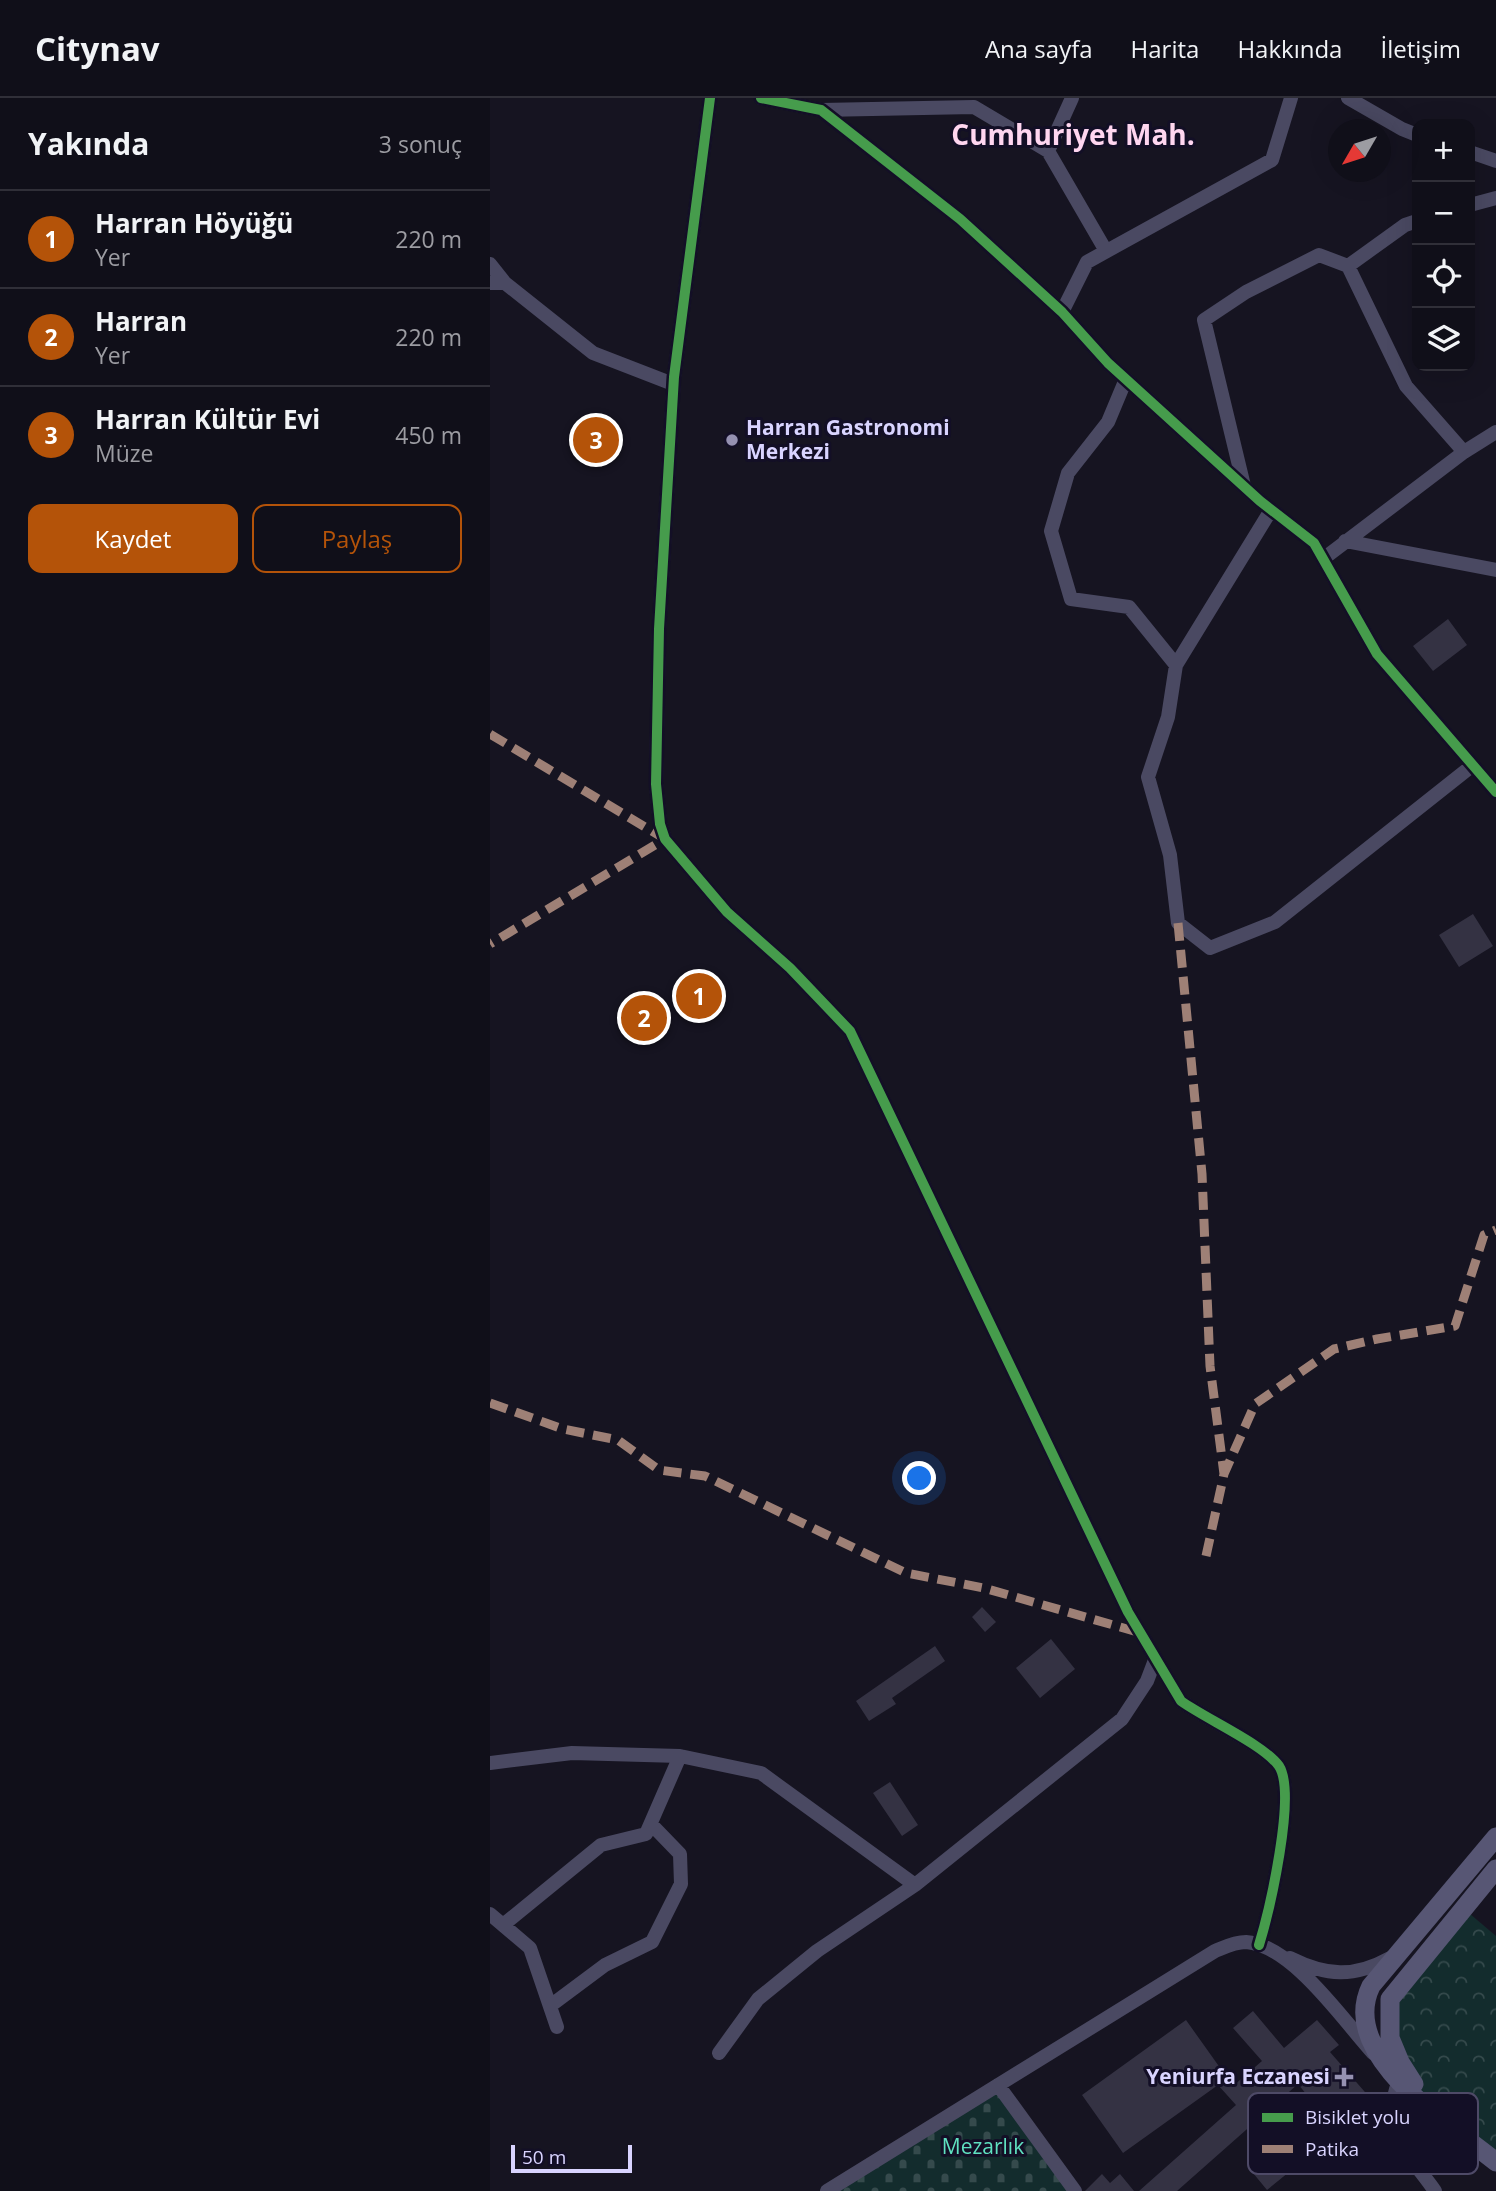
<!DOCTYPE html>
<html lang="tr">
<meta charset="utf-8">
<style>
:root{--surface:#100f19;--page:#191822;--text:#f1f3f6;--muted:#9c9ca2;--line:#302f38;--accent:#b45309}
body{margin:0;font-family:"Open Sans",sans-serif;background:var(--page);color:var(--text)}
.controls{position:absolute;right:21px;top:21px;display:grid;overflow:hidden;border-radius:14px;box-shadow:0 7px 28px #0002}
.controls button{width:63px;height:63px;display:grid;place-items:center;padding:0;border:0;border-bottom:2px solid var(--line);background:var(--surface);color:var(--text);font:35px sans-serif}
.compass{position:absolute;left:838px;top:21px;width:63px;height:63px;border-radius:50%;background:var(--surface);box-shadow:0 7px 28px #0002;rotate:231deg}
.scale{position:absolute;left:21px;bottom:18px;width:121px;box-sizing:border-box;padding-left:7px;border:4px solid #d9d4ff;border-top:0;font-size:19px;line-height:24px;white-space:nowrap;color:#d9d4ff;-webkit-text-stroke:5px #130f26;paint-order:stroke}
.you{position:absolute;left:430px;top:1381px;width:24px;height:24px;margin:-18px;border:5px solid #fff;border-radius:50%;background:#1a73e8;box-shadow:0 0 0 10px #1a73e833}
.badge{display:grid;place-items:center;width:46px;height:46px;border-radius:50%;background:var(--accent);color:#fff;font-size:23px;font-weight:700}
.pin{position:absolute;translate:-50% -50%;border:4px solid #fff;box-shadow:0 2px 7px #0006}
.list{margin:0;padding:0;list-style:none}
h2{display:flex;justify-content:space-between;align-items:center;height:91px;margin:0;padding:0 28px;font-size:30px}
h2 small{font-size:23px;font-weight:400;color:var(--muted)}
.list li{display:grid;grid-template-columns:46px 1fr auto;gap:21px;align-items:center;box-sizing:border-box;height:98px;padding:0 28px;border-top:2px solid var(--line)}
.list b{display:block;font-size:26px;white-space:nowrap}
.list p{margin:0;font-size:23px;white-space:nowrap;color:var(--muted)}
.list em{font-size:23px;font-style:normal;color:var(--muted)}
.actions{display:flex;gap:14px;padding:21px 28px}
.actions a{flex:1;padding:16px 0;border:2px solid var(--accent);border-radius:14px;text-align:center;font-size:24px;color:var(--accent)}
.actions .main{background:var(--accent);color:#fff}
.icon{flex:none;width:38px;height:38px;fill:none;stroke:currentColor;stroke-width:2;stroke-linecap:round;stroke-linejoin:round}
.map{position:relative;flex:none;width:1006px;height:2093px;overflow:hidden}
header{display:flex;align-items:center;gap:42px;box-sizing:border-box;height:98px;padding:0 35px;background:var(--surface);border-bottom:2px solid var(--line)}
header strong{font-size:33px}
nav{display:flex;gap:38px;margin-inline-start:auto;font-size:24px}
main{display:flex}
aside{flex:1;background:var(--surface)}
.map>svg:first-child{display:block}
.cemetery{fill:url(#cemetery-stones)}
.park{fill:url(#park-crowns)}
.building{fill:#343243}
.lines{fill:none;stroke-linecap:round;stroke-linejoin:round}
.minor{stroke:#4a4962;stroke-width:14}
.secondary{stroke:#575674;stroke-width:19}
.quiet{stroke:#9e8076;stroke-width:9;stroke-dasharray:18 9;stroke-linecap:butt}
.cycleway-casing{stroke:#130f26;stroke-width:15}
.cycleway{stroke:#469c4c;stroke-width:10}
.poi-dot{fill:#9591b1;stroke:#130f26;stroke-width:2.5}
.labels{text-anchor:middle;stroke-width:6;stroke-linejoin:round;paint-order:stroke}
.poi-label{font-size:21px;font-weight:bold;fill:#d9d4ff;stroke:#130f26;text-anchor:start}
.park-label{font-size:21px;fill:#5fe0c0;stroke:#130f26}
.district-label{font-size:28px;font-weight:bold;fill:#ffd6f0;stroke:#130f26}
.key{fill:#130f26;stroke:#4e4a67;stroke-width:2}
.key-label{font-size:19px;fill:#d9d4ff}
</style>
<header>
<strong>Citynav</strong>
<nav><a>Ana sayfa</a><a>Harita</a><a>Hakkında</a><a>İletişim</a></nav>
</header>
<main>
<aside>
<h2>Yakında<small>3 sonuç</small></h2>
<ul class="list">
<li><span class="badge">1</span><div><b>Harran Höyüğü</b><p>Yer</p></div><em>220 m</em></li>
<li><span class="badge">2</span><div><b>Harran</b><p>Yer</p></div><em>220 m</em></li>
<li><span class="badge">3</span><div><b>Harran Kültür Evi</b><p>Müze</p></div><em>450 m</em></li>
</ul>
<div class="actions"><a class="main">Kaydet</a><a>Paylaş</a></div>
</aside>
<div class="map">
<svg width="1006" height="2093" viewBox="0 0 1006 2093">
<defs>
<pattern id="cemetery-stones" width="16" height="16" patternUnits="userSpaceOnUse" patternTransform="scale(1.75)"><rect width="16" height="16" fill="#132c2d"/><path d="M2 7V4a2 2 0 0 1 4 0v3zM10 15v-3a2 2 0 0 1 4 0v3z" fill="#354a4c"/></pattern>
<pattern id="park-crowns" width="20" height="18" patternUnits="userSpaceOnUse" patternTransform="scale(1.75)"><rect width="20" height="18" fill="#132c2d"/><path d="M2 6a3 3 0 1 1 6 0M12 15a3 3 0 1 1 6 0" fill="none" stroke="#354a4c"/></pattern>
</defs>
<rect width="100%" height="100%" fill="#161421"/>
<path class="cemetery" d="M 508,1987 L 585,2093 L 338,2093 Z"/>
<path class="park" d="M 973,1810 L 1006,1838 L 1006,2064 L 932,1997 L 910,1964 L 907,1888 Z"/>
<path class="building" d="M 958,521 L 977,547 L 943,573 L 923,548 Z
M 983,816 L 1003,848 L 969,869 L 949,837 Z
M 492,1509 L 506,1524 L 495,1534 L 482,1519 Z
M 561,1541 L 585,1571 L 550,1600 L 526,1570 Z
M 445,1548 L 455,1563 L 402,1600 L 406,1606 L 379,1623 L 366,1603 Z
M 400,1684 L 428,1727 L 412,1738 L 383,1695 Z
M 763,1913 L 794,1950 L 827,1922 L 849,1947 L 840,1954 L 888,2009 L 876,2018 L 873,2014 L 777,2092 L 763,2075 L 834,2018 L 808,1986 L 687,2093 L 649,2093 L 746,2007 L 728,1987 L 633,2055 L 592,1997 L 696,1922 L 743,1988 L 772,1963 L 743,1930 Z
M 612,2076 L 620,2085 L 630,2076 L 644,2093 L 595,2093 Z"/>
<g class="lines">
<path class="minor" d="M 220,0 L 184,279 L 169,531 L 166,686 L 170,726 L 175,741 L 237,814 L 300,870 L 360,933 L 638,1514 L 691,1603 C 716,1621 773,1646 789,1668 C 807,1696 779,1814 769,1847
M 271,0 L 331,12 L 470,121 L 572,214 L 618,265 L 770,403 L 824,445 L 887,556 L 1006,694
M 858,0 L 912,31 L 927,37
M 331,12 L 484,9 L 558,53 L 616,153
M 558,53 L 582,0
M 980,54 L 1006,63
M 980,107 L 1006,100
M 0,166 L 15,185 L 0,185
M 858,168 L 915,127 L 927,123
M 15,185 L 103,255 L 183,286
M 572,214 L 597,164 L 782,62 L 801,0
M 636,281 L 618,324 L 578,375 L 561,433 L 581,501 L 639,509 L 686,567 L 678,619 L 658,679 L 680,757 L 688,825 L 720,850 L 785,824 L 983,667
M 754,388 L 714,222 L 756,194 L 829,157 L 858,168 L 916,288 L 974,354
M 855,443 L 1006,472
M 833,461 L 974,354 L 1006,334
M 686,567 L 781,412
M 0,1665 L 82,1655 L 190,1658 L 271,1675 L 425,1787 L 632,1621 L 657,1583 L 665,1562
M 0,1816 L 40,1850 L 67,1929
M 13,1827 L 111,1747 L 156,1736 L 190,1658
M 800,1860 C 836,1878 864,1880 900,1860
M 60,1908 L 115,1867 L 162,1844 L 191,1786 L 190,1756 L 161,1726
M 229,1955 L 268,1901 L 327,1853 L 425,1787
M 909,1983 C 889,2032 918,2055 945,2093
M 508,1987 L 585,2093
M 337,2093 L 725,1853 C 735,1849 744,1844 756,1844 C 802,1847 853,1922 883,1955"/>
<path class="secondary" d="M 1006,1739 L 881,1888 C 847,1958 961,2027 1006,2064
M 924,1986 L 910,1964 L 900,1940 L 900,1901 L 1006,1771"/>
<path class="quiet" d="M 0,636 L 175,741 L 0,846
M 688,825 L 712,1076 L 720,1268 L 734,1376
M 0,1305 L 73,1331 L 128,1342 L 169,1372 L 215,1378 L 416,1475 L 494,1490 L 651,1535
M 716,1458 L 734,1376 L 765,1306 L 844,1251 L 887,1241 L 965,1228 L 994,1137 L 1006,1132"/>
<defs>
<path id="cycleway" d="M 220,0 L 184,279 L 169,531 L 166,686 L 170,726 L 175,741 L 237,814 L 300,870 L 360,933 L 638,1514 L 691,1603 C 716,1621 773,1646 789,1668 C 807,1696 779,1814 769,1847
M 271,0 L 331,12 L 470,121 L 572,214 L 618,265 L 770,403 L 824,445 L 887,556 L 1006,694"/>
</defs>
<use href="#cycleway" class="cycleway-casing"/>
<use href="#cycleway" class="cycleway"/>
</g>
<g class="poi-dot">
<circle cx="242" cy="342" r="7"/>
<path d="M850.5 1968.5h7v7h7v7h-7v7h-7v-7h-7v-7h7z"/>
</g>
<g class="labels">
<g class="poi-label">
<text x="256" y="337">Harran Gastronomi<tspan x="256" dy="24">Merkezi</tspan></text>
<text x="840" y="1986" text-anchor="end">Yeniurfa Eczanesi</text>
</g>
<g class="park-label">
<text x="493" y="2056">Mezarlık</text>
</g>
<g class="district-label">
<text x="583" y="47">Cumhuriyet Mah.</text>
</g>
</g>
<rect x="758" y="1995" width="230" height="81" rx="10" class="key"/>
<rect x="772" y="2015" width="31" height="9" fill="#469c4c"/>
<rect x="772" y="2047" width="31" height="8" fill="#9e8076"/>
<g class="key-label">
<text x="815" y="2026">Bisiklet yolu</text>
<text x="815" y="2058">Patika</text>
</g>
</svg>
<div class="controls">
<button>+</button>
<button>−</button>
<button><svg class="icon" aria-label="locate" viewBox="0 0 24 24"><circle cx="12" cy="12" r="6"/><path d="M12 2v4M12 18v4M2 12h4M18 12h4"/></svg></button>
<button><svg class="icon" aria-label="layers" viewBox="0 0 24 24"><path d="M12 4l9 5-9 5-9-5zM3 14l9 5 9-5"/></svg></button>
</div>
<svg class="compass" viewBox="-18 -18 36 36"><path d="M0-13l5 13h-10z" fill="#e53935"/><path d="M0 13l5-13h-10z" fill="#9c9ca2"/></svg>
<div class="scale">50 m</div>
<div class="you"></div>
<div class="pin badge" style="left:209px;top:898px">1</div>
<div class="pin badge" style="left:154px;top:920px">2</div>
<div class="pin badge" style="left:106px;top:342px">3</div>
</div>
</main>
